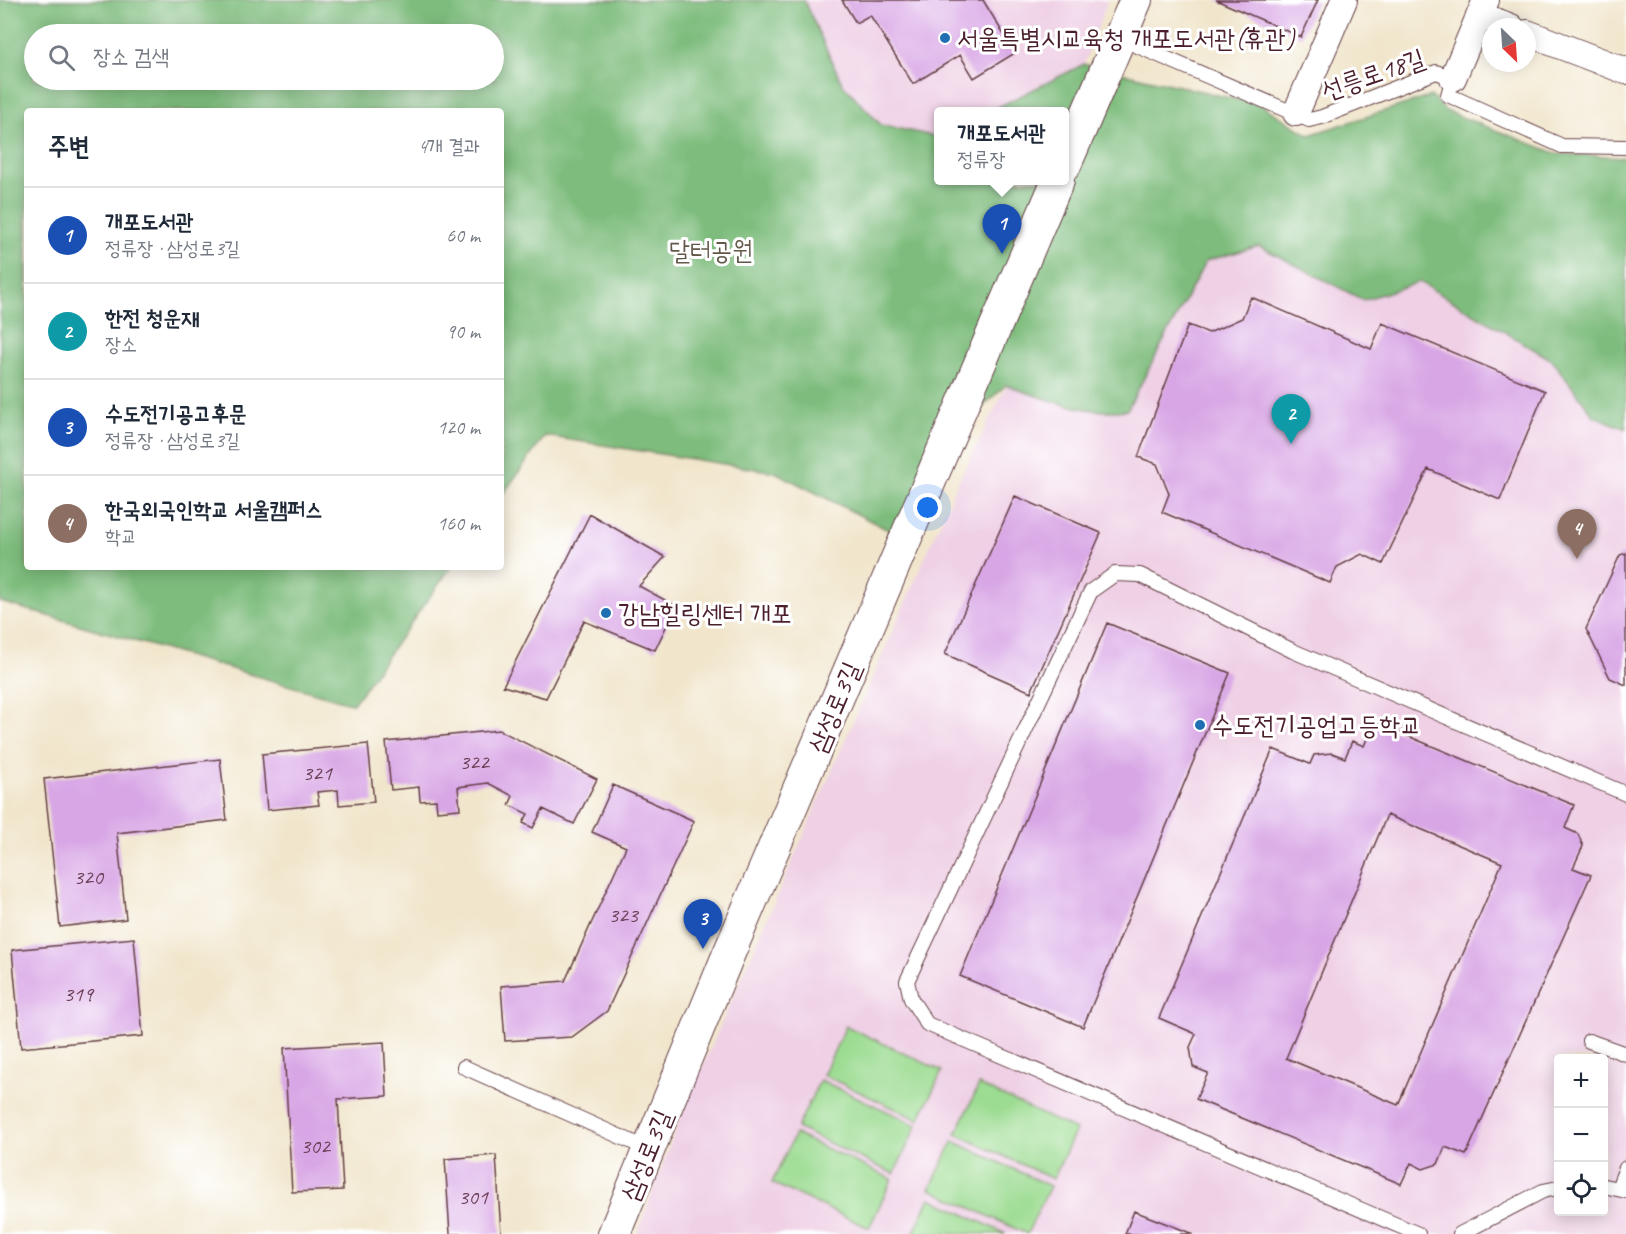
<!DOCTYPE html>
<html lang="ko">
<meta charset="utf-8">
<style>
:root{--surface:#fff;--page:#f6f6f7;--text:#1f2937;--muted:#747a83;--line:#e0e1e3;--accent:#1f6fb2}
body{margin:0;font-family:Caveat,"Poor Story",sans-serif;background:var(--page);color:var(--text)}
.controls{position:absolute;right:18px;bottom:18px;display:grid;overflow:hidden;border-radius:6px;box-shadow:0 3px 15px #0003}
.controls button{width:54px;height:54px;display:grid;place-items:center;padding:0;border:0;border-bottom:2px solid var(--line);background:var(--surface);color:var(--text);font:30px sans-serif}
.compass{position:absolute;left:1482px;top:18px;width:54px;height:54px;border-radius:50%;background:var(--surface);box-shadow:0 3px 15px #0003;rotate:155deg}
.you{position:absolute;left:928px;top:508px;width:21px;height:21px;margin:-15px;border:4px solid #fff;border-radius:50%;background:#1a73e8;box-shadow:0 0 0 9px #1a73e833}
.badge{display:grid;place-items:center;width:39px;height:39px;border-radius:50%;background:var(--accent);color:#fff;font-size:20px;font-weight:700}
.pin{position:absolute;translate:-50% -50px;filter:drop-shadow(0 2px 3px #0008)}
.pin::after{content:'';position:absolute;top:32px;width:21px;height:18px;background:inherit;clip-path:polygon(0 0,100% 0,50% 100%)}
.popup{position:absolute;left:934px;top:107px;width:135px;height:78px;box-sizing:border-box;display:grid;place-content:center;border-radius:6px;background:var(--surface);filter:drop-shadow(0 2px 4px #0005);font-size:20px;white-space:nowrap;color:var(--muted)}
.popup b{font-size:22px;color:var(--text)}
.popup::after{content:'';position:absolute;left:50%;top:100%;margin-left:-12px;border:12px solid transparent;border-top-color:var(--surface)}
.list{margin:0;padding:0;list-style:none}
h2{display:flex;justify-content:space-between;align-items:center;height:78px;margin:0;padding:0 24px;font-size:26px}
h2 small{font-size:20px;font-weight:400;color:var(--muted)}
.list li{display:grid;grid-template-columns:39px 1fr auto;gap:18px;align-items:center;box-sizing:border-box;height:96px;padding:0 24px;border-top:2px solid var(--line)}
.list b{display:block;font-size:22px;white-space:nowrap}
.list p{margin:0;font-size:20px;white-space:nowrap;color:var(--muted)}
.list em{font-size:20px;font-style:normal;color:var(--muted)}
.icon{flex:none;width:33px;height:33px;fill:none;stroke:currentColor;stroke-width:2;stroke-linecap:round;stroke-linejoin:round}
.map{position:relative;flex:none;width:1626px;height:1234px;overflow:hidden}
.search{position:absolute;background:var(--surface);box-shadow:0 3px 15px #0003;left:24px;top:24px;width:480px;height:66px;display:flex;align-items:center;gap:15px;box-sizing:border-box;padding:0 21px;border-radius:33px;color:var(--muted);font-size:22px}
.panel{position:absolute;background:var(--surface);box-shadow:0 3px 15px #0003;left:24px;top:108px;width:480px;height:462px;border-radius:6px}
.map>svg:first-child{display:block}
.built{fill:#efd0e5;fill-rule:evenodd}
.green{fill:#9cdc92;stroke:#737e5e;stroke-width:1.5}
.forest{fill:#7dbc7c;stroke:#646e54;stroke-width:1.5;fill-rule:evenodd}
.building{fill:#d8a6e5;fill-rule:evenodd}
.lines{fill:none;stroke-linecap:round;stroke-linejoin:round}
.service-casing{stroke:#633d43;stroke-width:16}
.minor-casing{stroke:#633d43;stroke-width:28}
.tertiary-casing{stroke:#633d43;stroke-width:34}
.service{stroke:#fff;stroke-width:14}
.minor{stroke:#fff;stroke-width:26}
.tertiary{stroke:#fff;stroke-width:32}
.poi-dot{fill:#1f6fb2;stroke:#fff;stroke-width:2}
.labels{text-anchor:middle;stroke-width:6;stroke-linejoin:round;paint-order:stroke}
.number-label{font-size:22px;fill:#6e415a}
.poi-label{font-size:26px;fill:#4a1f2b;stroke:#fff;text-anchor:start}
.street-label{font-size:26px;fill:#4a1f2b;stroke:#fff}
.park-label{font-size:26px;fill:#63584a;stroke:#fff}
</style>
<div class="map">
<svg width="1626" height="1234" viewBox="0 0 1626 1234">
<rect width="100%" height="100%" fill="#fff"/>
<filter id="ink" filterUnits="userSpaceOnUse"><feTurbulence type="fractalNoise" baseFrequency=".0167" numOctaves="2"/><feDisplacementMap in="SourceGraphic" scale="12" xChannelSelector="R" yChannelSelector="G"/><feConvolveMatrix kernelMatrix="1 2 1 2 8 2 1 2 1" color-interpolation-filters="sRGB"/></filter>
<filter id="wash" filterUnits="userSpaceOnUse"><feTurbulence type="fractalNoise" baseFrequency=".008" numOctaves="4" result="noise"/><feDisplacementMap in="SourceGraphic" scale="24" xChannelSelector="R" yChannelSelector="G"/><feGaussianBlur stdDeviation="1.35" result="paint"/><feColorMatrix in="noise" values="0 0 0 0 0 0 0 0 0 0 0 0 0 0 0 0 0 1.4 0 .05"/><feComposite in="paint" operator="in"/></filter>
<g filter="url(#wash)">
<rect width="100%" height="100%" fill="#f1e6cc"/>
<path class="built" d="M 804,0 L 1108,0 L 1084,64 L 991,111 L 939,112 L 939,137 L 881,125 L 842,83 Z
M 1259,246 L 1363,299 L 1419,282 L 1552,360 L 1594,416 L 1626,430 L 1626,1234 L 637,1234 L 678,1123 L 956,486 L 1007,385 L 1046,400 L 1127,410 L 1206,261 ZM 1558,1058 L 1604,1058 L 1604,1212 L 1558,1212 Z"/>
<path class="green" d="M 846,1026 L 942,1071 L 919,1120 L 823,1075 Z
M 820,1080 L 917,1125 L 894,1174 L 797,1128 Z
M 979,1085 L 1076,1130 L 1053,1179 L 956,1134 Z
M 795,1134 L 892,1179 L 869,1228 L 772,1183 Z
M 953,1141 L 1050,1186 L 1027,1234 L 930,1189 Z
M 930,1198 L 1006,1234 L 913,1234 Z"/>
<path class="forest" d="M 0,0 L 804,0 L 842,83 L 881,125 L 939,137 L 939,180 L 1065,180 L 1065,112 L 990,111 L 1084,64 L 1261,105 L 1309,135 L 1431,96 L 1446,111 L 1558,154 L 1626,157 L 1626,429 L 1594,416 L 1552,360 L 1420,282 L 1363,300 L 1259,246 L 1206,261 L 1127,410 C 1085,415 1045,399 1006,385 L 952,435 L 896,534 L 775,472 L 545,436 L 501,497 L 501,111 L 27,111 L 27,567 L 451,567 L 353,704 L 0,602 ZM 34,34 L 494,34 L 494,80 L 34,80 Z"/>
<g id="blocks">
<path class="building" d="M 842,0 L 983,0 L 1015,53 L 974,78 L 960,55 L 913,84 L 870,15 L 856,23 Z
M 1216,0 L 1318,0 L 1301,37 Z
M 1251,297 L 1371,349 L 1382,323 L 1545,391 L 1500,500 L 1428,469 L 1383,564 L 1362,554 L 1337,567 L 1330,583 L 1162,512 L 1169,494 L 1157,464 L 1138,457 L 1188,325 L 1209,333 L 1242,318 Z
M 1015,496 L 1101,533 L 1031,692 L 945,654 Z
M 590,514 L 665,557 L 639,586 L 676,606 L 655,650 L 584,621 L 546,698 L 503,686 Z
M 1626,553 L 1626,685 L 1610,678 L 1586,629 L 1620,555 Z
M 1107,623 L 1230,673 L 1083,1027 L 960,976 Z
M 1374,722 L 1574,805 L 1565,828 L 1578,834 L 1583,846 L 1573,868 L 1591,875 L 1466,1155 L 1445,1147 L 1438,1164 L 1423,1169 L 1411,1163 L 1401,1184 L 1196,1099 L 1208,1073 L 1193,1067 L 1190,1047 L 1196,1034 L 1159,1018 L 1273,749 L 1310,764 L 1314,755 L 1332,753 L 1345,758 L 1352,741 L 1364,746 ZM 1387,815 L 1502,863 L 1398,1105 L 1286,1058 Z
M 499,730 L 597,779 L 574,824 L 543,809 L 533,828 L 523,823 L 528,814 L 509,805 L 513,796 L 488,783 L 458,787 L 460,809 L 437,811 L 436,800 L 420,801 L 419,787 L 391,790 L 386,742 Z
M 368,744 L 374,802 L 339,805 L 338,790 L 317,792 L 319,805 L 267,810 L 262,754 Z
M 220,759 L 227,820 L 117,833 L 126,919 L 60,927 L 44,779 Z
M 613,785 L 694,821 L 607,1011 L 572,1037 L 505,1041 L 501,986 L 565,981 L 626,847 L 592,832 Z
M 134,938 L 143,1036 L 21,1048 L 12,950 Z
M 384,1042 L 387,1096 L 338,1099 L 343,1190 L 292,1192 L 284,1048 Z
M 496,1155 L 501,1234 L 450,1234 L 445,1159 Z
M 1134,1211 L 1193,1234 L 1125,1234 Z"/>
</g>
</g>
<g filter="url(#ink)">
<use href="#blocks" fill-opacity="0" stroke="#633d43" stroke-width="1.5"/>
<g class="lines">
<defs>
<path id="service" d="M 1119,38 L 1309,120 L 1322,117 L 1436,72 L 1453,78 L 1448,95 L 1562,146 L 1626,147
M 1589,1041 L 1626,1054
M 464,1067 L 648,1149
M 1604,1186 L 1626,1191
M 1618,1188 L 1626,1168
M 1418,1234 L 927,1024 L 911,999 L 907,981 L 1091,591 L 1115,574 L 1140,575 L 1293,651 L 1626,794
M 1460,1234 L 1543,1191 L 1558,1188"/>
<path id="minor" d="M 1480,15 L 1511,27
M 1527,33 L 1626,71
M 1453,78 L 1486,0
M 1296,113 L 1344,0"/>
<path id="tertiary" d="M 1065,165 L 1136,0
M 614,1234 L 727,958 L 1058,180"/>
</defs>
<use href="#service" class="service-casing"/>
<use href="#minor" class="minor-casing"/>
<use href="#tertiary" class="tertiary-casing"/>
<use href="#service" class="service"/>
<use href="#minor" class="minor"/>
<use href="#tertiary" class="tertiary"/>
</g>
</g>
<g class="poi-dot">
<circle cx="945" cy="38" r="6"/>
<circle cx="606" cy="613" r="6"/>
<circle cx="1200" cy="725" r="6"/>
</g>
<g class="labels">
<g class="number-label">
<text x="474" y="769">322</text>
<text x="317" y="780">321</text>
<text x="88" y="884">320</text>
<text x="623" y="922">323</text>
<text x="78" y="1001">319</text>
<text x="315" y="1153">302</text>
<text x="473" y="1204">301</text>
</g>
<g class="poi-label">
<text x="957" y="47">서울특별시교육청 개포도서관(휴관)</text>
<text x="618" y="622">강남힐링센터 개포</text>
<text x="1212" y="734">수도전기공업고등학교</text>
</g>
<g class="street-label">
<text transform="translate(1373 74) rotate(-19)" y="9">선릉로18길</text>
<text transform="translate(834 707) rotate(-67)" y="9">삼성로3길</text>
<text transform="translate(646 1155) rotate(-68)" y="9">삼성로3길</text>
</g>
<g class="park-label">
<text x="711" y="259">달터공원</text>
</g>
</g>
</svg>
<div class="controls">
<button>+</button>
<button>−</button>
<button><svg class="icon" aria-label="locate" viewBox="0 0 24 24"><circle cx="12" cy="12" r="6"/><path d="M12 2v4M12 18v4M2 12h4M18 12h4"/></svg></button>
</div>
<svg class="compass" viewBox="-18 -18 36 36"><path d="M0-13l5 13h-10z" fill="#e53935"/><path d="M0 13l5-13h-10z" fill="#747a83"/></svg>
<div class="you"></div>
<div class="pin badge" style="left:1002px;top:254px;background:#1a4fb4">1</div>
<div class="popup"><b>개포도서관</b>정류장</div>
<div class="pin badge" style="left:1291px;top:444px;background:#0f9aa8">2</div>
<div class="pin badge" style="left:703px;top:949px;background:#1a4fb4">3</div>
<div class="pin badge" style="left:1577px;top:559px;background:#8d6e63">4</div>
<div class="search"><svg class="icon" aria-label="search" viewBox="0 0 24 24"><circle cx="10" cy="10" r="6"/><path d="M15 15l6 6"/></svg>장소 검색</div>
<section class="panel">
<h2>주변<small>4개 결과</small></h2>
<ul class="list">
<li><span class="badge" style="background:#1a4fb4">1</span><div><b>개포도서관</b><p>정류장 · 삼성로3길</p></div><em>60 m</em></li>
<li><span class="badge" style="background:#0f9aa8">2</span><div><b>한전 청운재</b><p>장소</p></div><em>90 m</em></li>
<li><span class="badge" style="background:#1a4fb4">3</span><div><b>수도전기공고후문</b><p>정류장 · 삼성로3길</p></div><em>120 m</em></li>
<li><span class="badge" style="background:#8d6e63">4</span><div><b>한국외국인학교 서울캠퍼스</b><p>학교</p></div><em>160 m</em></li>
</ul>
</section>
</div>
